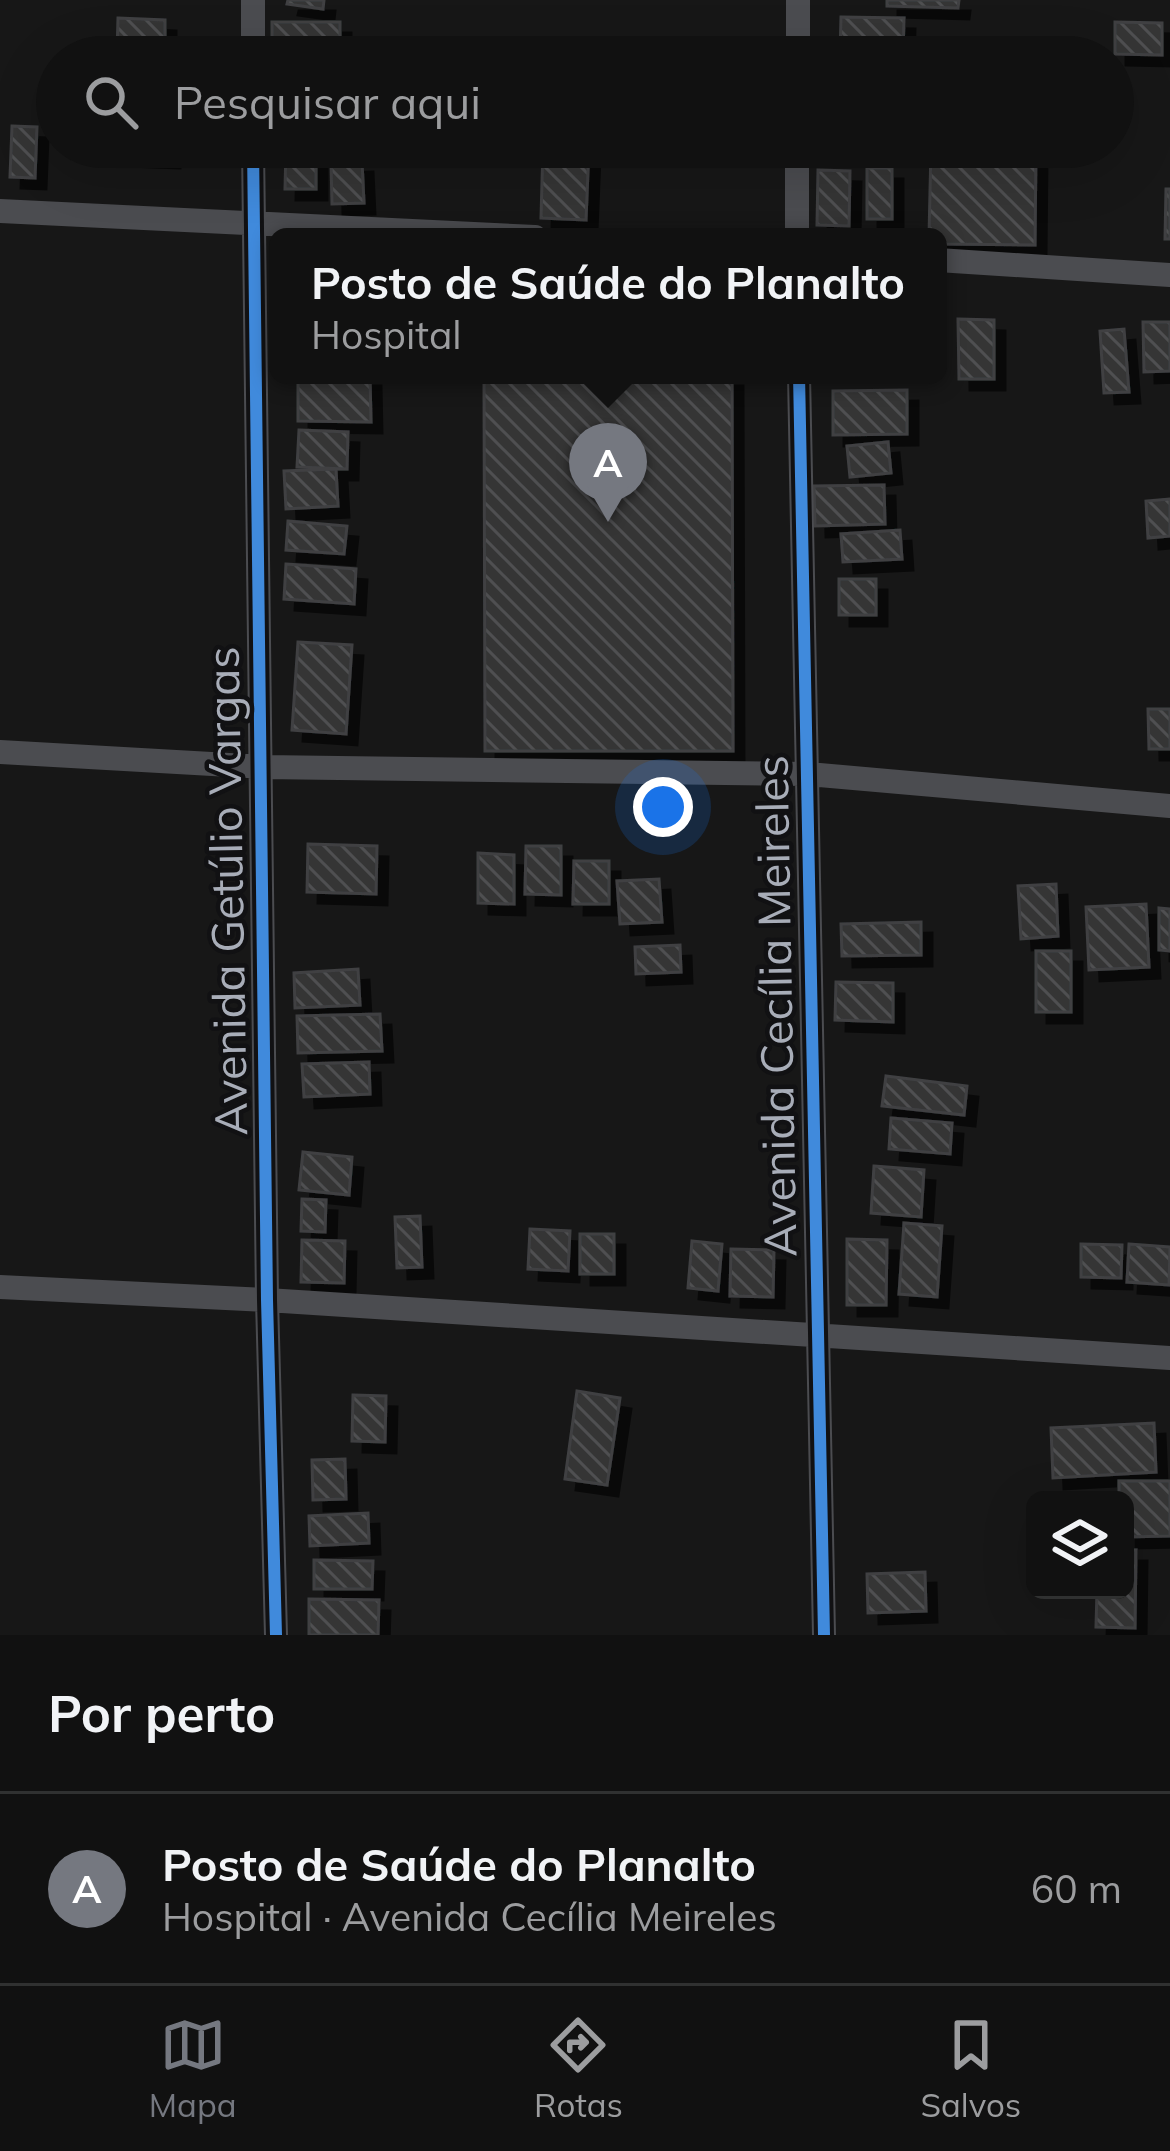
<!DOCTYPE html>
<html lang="pt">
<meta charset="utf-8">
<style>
:root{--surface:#111;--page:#1e1f1f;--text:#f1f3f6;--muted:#9c9d9f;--line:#303131;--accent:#757880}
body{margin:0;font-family:Mulish,sans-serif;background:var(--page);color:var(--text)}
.controls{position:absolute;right:36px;bottom:36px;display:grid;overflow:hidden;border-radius:18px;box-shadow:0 12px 48px #0002}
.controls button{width:108px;height:108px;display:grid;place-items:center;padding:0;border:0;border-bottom:3px solid var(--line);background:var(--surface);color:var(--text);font:60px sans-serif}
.you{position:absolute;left:663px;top:807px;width:42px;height:42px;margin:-30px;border:9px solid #fff;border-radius:50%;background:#1a73e8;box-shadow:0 0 0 18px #1a73e833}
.badge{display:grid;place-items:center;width:78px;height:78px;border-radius:50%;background:var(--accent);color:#fff;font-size:39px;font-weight:700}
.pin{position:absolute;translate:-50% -99px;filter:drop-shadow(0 3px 6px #0008)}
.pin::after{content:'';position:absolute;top:63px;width:42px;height:36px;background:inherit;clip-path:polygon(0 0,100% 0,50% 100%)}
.popup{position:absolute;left:269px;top:228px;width:678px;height:156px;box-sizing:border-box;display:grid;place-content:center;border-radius:18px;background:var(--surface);filter:drop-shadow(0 3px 9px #0005);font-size:39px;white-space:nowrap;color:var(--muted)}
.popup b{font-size:45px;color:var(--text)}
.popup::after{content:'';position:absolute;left:50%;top:100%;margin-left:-24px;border:24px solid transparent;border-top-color:var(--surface)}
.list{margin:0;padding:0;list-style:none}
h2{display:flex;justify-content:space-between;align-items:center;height:156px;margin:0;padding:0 48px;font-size:51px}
h2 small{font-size:39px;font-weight:400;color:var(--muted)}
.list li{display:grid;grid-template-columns:78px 1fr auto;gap:36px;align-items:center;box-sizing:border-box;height:192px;padding:0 48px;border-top:3px solid var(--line)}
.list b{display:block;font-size:45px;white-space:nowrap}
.list p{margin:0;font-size:39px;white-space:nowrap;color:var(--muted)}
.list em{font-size:39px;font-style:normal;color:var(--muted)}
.icon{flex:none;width:66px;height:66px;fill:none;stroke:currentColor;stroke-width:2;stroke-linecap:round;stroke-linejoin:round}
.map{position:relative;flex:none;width:1170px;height:1635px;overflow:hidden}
.search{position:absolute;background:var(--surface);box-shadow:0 12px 48px #0002;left:36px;right:36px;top:36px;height:132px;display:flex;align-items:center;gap:30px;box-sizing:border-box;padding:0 42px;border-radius:66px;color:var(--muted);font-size:45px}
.sheet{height:348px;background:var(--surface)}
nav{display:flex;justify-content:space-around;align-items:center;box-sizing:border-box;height:168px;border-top:3px solid var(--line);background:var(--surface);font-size:33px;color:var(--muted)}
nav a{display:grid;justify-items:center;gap:6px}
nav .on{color:var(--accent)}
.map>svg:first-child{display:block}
.building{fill:url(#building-back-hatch);stroke:#3f4043;stroke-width:3;filter:url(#shadow)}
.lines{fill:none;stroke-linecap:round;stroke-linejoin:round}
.minor{stroke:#4b4c50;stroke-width:24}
.cycleway-casing{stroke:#111113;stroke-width:20}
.cycleway{stroke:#408adc;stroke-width:12}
.labels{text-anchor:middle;stroke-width:9;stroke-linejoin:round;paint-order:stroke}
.street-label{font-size:45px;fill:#a8adb8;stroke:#111113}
</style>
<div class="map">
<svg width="1170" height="1635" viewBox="0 0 1170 1635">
<defs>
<pattern id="building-back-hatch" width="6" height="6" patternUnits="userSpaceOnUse" patternTransform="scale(3)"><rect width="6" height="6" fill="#353536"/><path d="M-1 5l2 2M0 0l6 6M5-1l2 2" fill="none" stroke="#4f5051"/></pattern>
<filter id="shadow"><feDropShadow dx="11" dy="11" stdDeviation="0" flood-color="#0009"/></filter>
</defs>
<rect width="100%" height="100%" fill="#171717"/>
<path class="building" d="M 288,0 L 324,0 L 323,9 L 287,4 Z
M 887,0 L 959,0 L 958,8 L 887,6 Z
M 841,17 L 904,18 L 903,56 L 840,55 Z
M 118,18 L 165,20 L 165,55 L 117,54 Z
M 272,22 L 340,22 L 340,57 L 272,57 Z
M 1115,22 L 1162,23 L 1162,55 L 1115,54 Z
M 932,54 L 1037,56 L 1037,57 L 932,57 Z
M 12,126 L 37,127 L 35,178 L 10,177 Z
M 115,147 L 169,147 L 169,157 L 115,155 Z
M 286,147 L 316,147 L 316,189 L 285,189 Z
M 543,147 L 589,147 L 586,220 L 541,218 Z
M 931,147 L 1036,147 L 1035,245 L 938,244 L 938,237 L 929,237 Z
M 362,161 L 364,203 L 332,204 L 331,162 Z
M 867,168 L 892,168 L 892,219 L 867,219 Z
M 818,170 L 850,171 L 849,226 L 817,225 Z
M 1166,189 L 1170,189 L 1170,239 L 1165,239 Z
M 958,319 L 994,320 L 994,379 L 959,379 Z
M 1143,322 L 1170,322 L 1170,371 L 1144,372 Z
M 1124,329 L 1129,392 L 1104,393 L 1100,331 Z
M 298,375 L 370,375 L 371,422 L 298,421 Z
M 484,375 L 732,375 L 733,751 L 485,751 Z
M 907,390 L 907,434 L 833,435 L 833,391 Z
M 299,430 L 348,432 L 347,469 L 297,467 Z
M 888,442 L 891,473 L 850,477 L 847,446 Z
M 336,469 L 338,506 L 286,509 L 284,471 Z
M 884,485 L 885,524 L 815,526 L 814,486 Z
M 1170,499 L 1170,536 L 1148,538 L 1146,501 Z
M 288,521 L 347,526 L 344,554 L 286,550 Z
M 900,530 L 902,559 L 843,562 L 841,534 Z
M 286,564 L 356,569 L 354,604 L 284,599 Z
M 839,579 L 876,579 L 876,615 L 839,615 Z
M 298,642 L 352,645 L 346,734 L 292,730 Z
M 1148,709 L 1170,709 L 1170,749 L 1149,749 Z
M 308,844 L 377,846 L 376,894 L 307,892 Z
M 526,846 L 561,846 L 561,895 L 525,894 Z
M 478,853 L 514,855 L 514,904 L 478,903 Z
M 574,861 L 609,861 L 609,904 L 573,904 Z
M 659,879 L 662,922 L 620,924 L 617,881 Z
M 1056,884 L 1058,936 L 1021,939 L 1018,886 Z
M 1146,904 L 1149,967 L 1089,970 L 1086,907 Z
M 1159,908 L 1170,909 L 1170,951 L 1159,950 Z
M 921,922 L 921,955 L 842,956 L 841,924 Z
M 680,945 L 681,972 L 636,974 L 635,947 Z
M 1036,951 L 1071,951 L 1071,1012 L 1036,1012 Z
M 358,969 L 360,1005 L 295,1008 L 294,973 Z
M 836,982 L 893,983 L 893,1022 L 835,1020 Z
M 380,1014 L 382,1051 L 298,1053 L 297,1016 Z
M 369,1062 L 370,1094 L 304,1097 L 302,1064 Z
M 886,1076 L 967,1086 L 964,1115 L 882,1106 Z
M 891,1118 L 952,1123 L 950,1154 L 889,1149 Z
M 303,1152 L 352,1157 L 349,1195 L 299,1190 Z
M 874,1166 L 924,1170 L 921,1217 L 871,1213 Z
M 302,1199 L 326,1200 L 325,1232 L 301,1231 Z
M 420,1216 L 422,1267 L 397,1268 L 395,1217 Z
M 904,1223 L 942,1226 L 937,1297 L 899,1294 Z
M 530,1229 L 570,1231 L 568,1271 L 528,1269 Z
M 580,1234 L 614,1234 L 614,1274 L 580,1274 Z
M 847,1239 L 887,1240 L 886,1305 L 847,1305 Z
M 302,1240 L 345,1241 L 344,1283 L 301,1282 Z
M 692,1241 L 722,1244 L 718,1291 L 688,1288 Z
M 1081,1244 L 1122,1245 L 1121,1278 L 1081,1277 Z
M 1129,1244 L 1170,1247 L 1169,1285 L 1127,1282 Z
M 731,1249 L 774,1250 L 773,1297 L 730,1296 Z
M 577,1391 L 620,1398 L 607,1485 L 565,1479 Z
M 353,1395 L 386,1396 L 385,1442 L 352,1441 Z
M 1154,1423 L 1156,1472 L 1053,1478 L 1051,1428 Z
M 345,1459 L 346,1499 L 313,1500 L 312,1460 Z
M 1119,1481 L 1170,1481 L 1170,1536 L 1125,1537 L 1125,1500 L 1119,1500 Z
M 368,1513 L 369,1543 L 310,1546 L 309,1516 Z
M 1125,1550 L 1136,1550 L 1135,1628 L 1096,1627 L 1097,1590 L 1125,1590 Z
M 314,1560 L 373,1561 L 372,1589 L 314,1589 Z
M 925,1572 L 926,1611 L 868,1613 L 867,1574 Z
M 309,1599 L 379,1600 L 378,1635 L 309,1635 Z"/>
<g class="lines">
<path class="minor" d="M 253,0 L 253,57
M 798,57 L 798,0
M 253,147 L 267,1300 L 276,1635
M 0,211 L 535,237
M 797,237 L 797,147
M 938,260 L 1170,275
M 799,375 L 824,1635
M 0,752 L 263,767 L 808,774 L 1170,806
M 0,1287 L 267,1300 L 1170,1358"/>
<defs>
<path id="cycleway" d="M 253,147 L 267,1300 L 276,1635
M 799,375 L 824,1635"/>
</defs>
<use href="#cycleway" class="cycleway-casing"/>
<use href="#cycleway" class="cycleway"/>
</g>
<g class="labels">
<g class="street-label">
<text transform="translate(227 891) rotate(-91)" y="16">Avenida Getúlio Vargas</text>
<text transform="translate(776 1006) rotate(-91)" y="16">Avenida Cecília Meireles</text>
</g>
</g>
</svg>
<div class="controls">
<button><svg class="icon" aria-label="layers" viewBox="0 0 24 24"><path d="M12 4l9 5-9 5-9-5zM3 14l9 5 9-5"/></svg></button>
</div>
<div class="you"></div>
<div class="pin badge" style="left:608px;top:522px">A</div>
<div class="popup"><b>Posto de Saúde do Planalto</b>Hospital</div>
<div class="search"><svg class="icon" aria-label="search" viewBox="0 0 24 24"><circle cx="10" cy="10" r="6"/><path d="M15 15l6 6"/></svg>Pesquisar aqui</div>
</div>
<section class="sheet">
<h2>Por perto<small></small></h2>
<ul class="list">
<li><span class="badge">A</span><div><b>Posto de Saúde do Planalto</b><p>Hospital · Avenida Cecília Meireles</p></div><em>60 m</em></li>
</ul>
</section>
<nav>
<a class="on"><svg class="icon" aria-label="map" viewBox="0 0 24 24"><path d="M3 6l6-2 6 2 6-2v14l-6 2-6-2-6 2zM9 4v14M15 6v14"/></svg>Mapa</a>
<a><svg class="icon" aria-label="directions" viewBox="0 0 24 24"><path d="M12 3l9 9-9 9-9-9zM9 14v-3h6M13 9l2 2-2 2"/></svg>Rotas</a>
<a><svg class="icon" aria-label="saved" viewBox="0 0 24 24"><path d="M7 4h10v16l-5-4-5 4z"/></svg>Salvos</a>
</nav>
